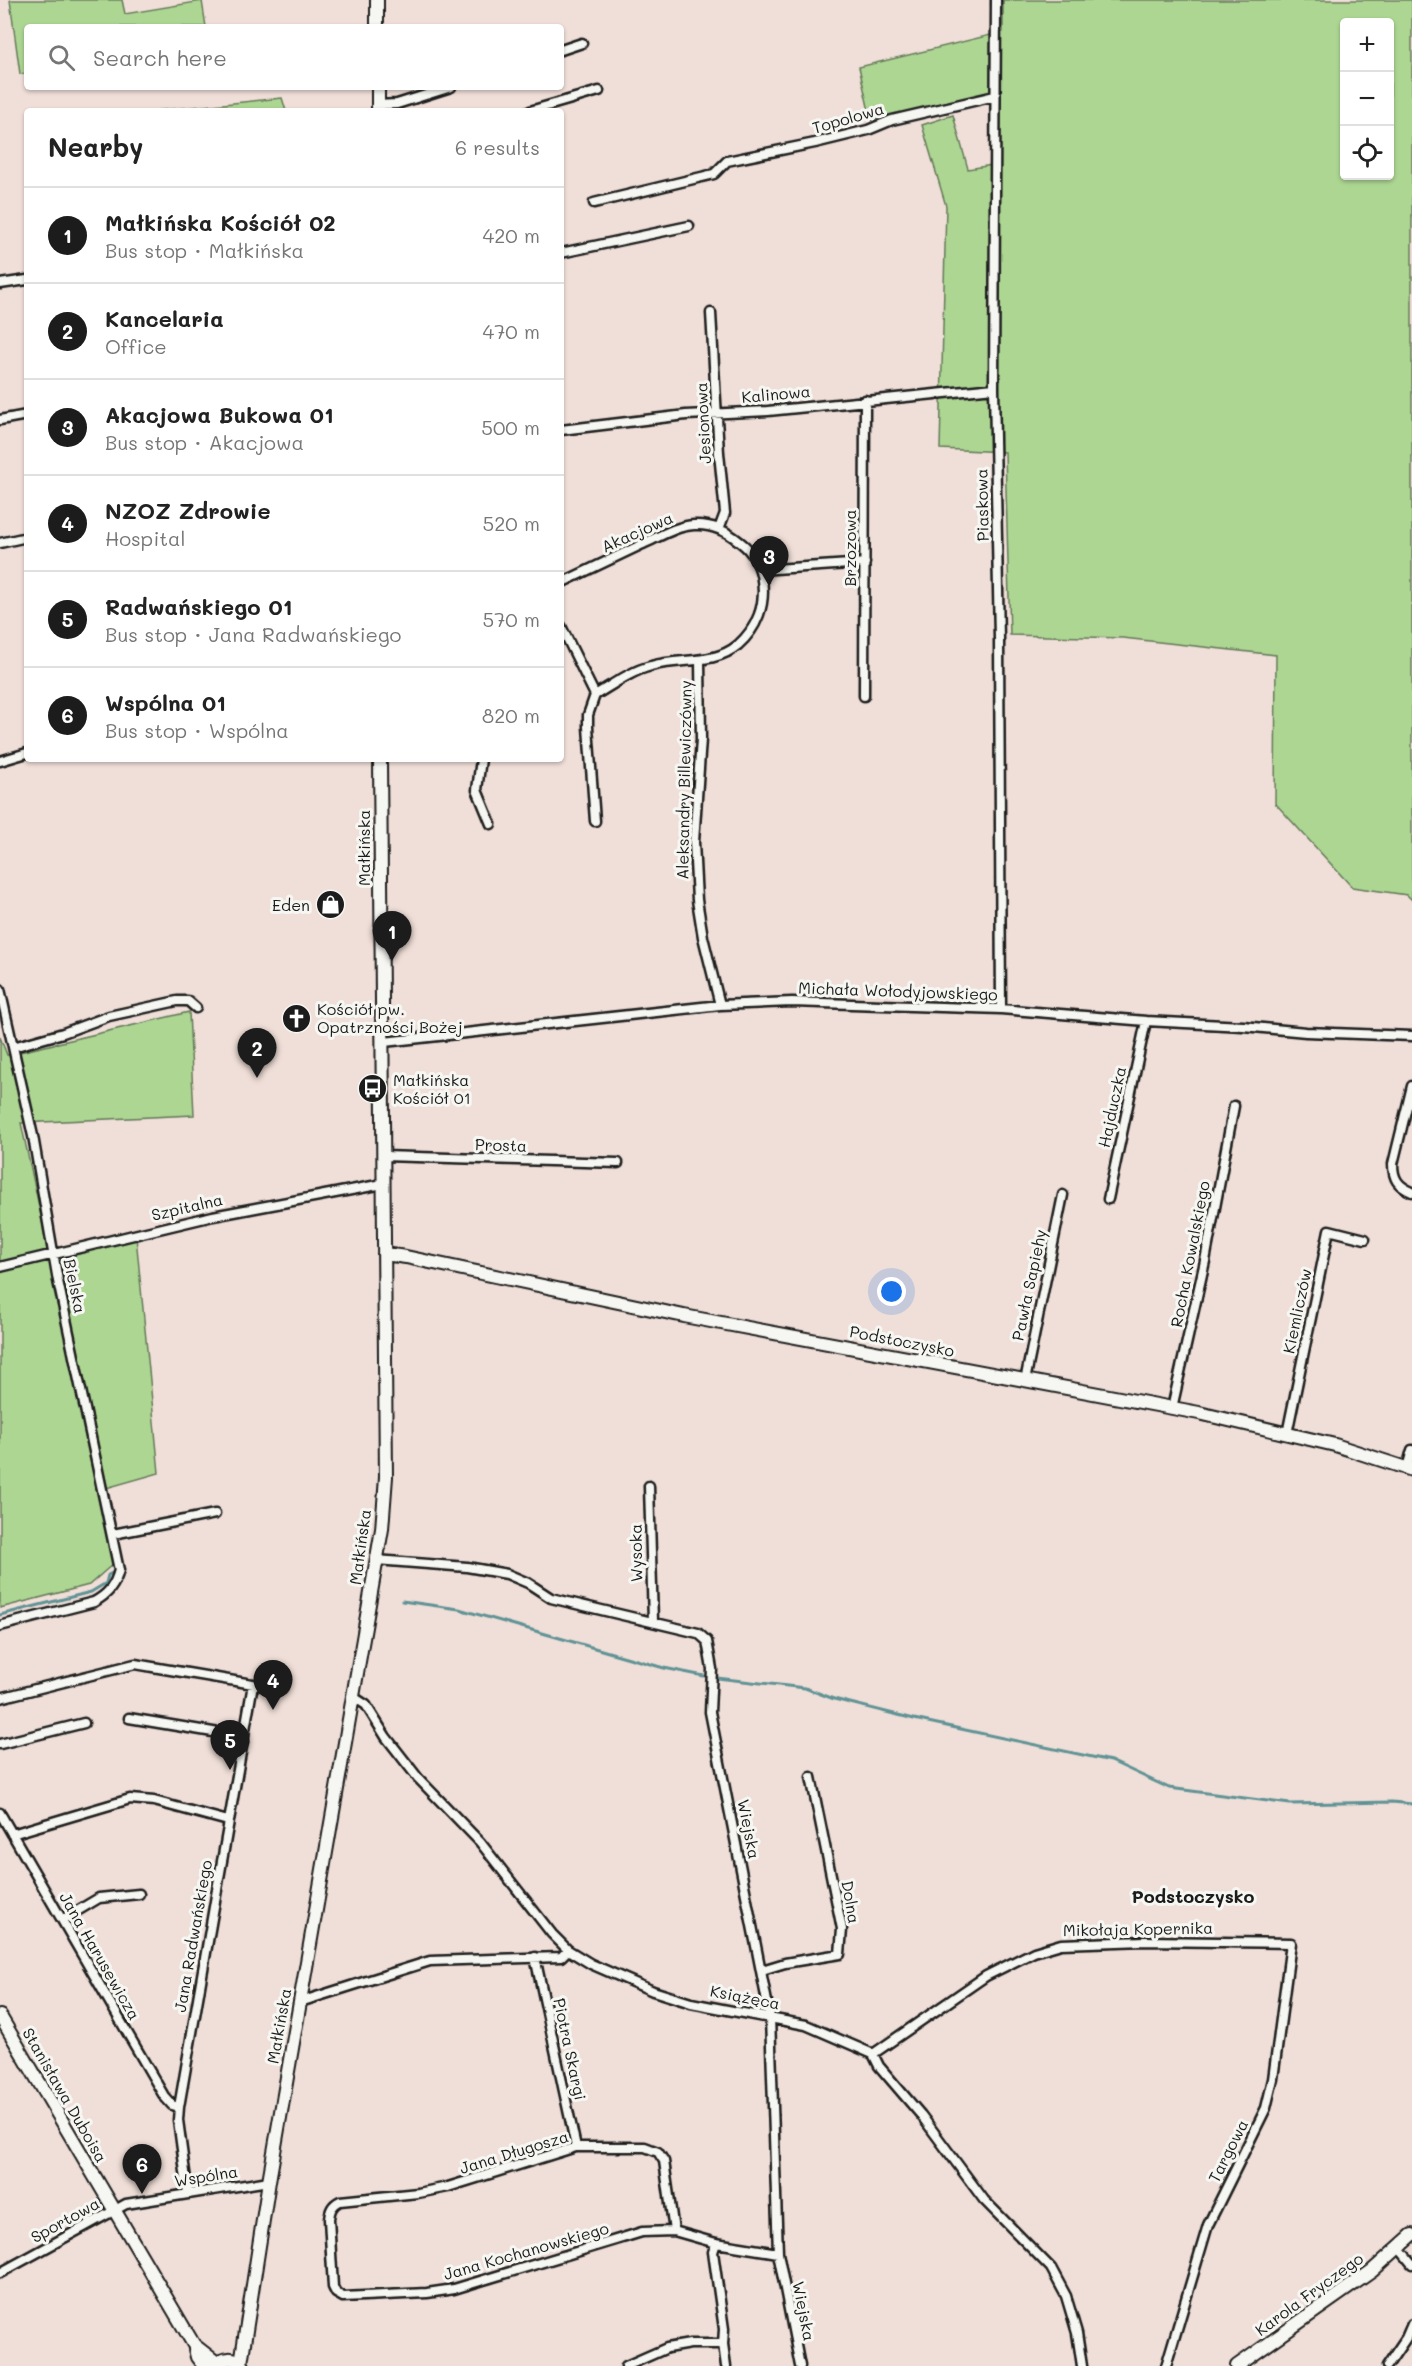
<!DOCTYPE html>
<meta charset="utf-8">
<style>
:root{--surface:#fff;--page:#f2f2f2;--text:#222;--muted:#767676;--line:#e0e0e0;--accent:#1c1c1c}
body{margin:0;font-family:Mali,sans-serif;background:var(--page);color:var(--text)}
.controls{position:absolute;right:18px;top:18px;display:grid;overflow:hidden;border-radius:6px;box-shadow:0 2px 4px #0004}
.controls button{width:54px;height:54px;display:grid;place-items:center;padding:0;border:0;border-bottom:2px solid var(--line);background:var(--surface);color:var(--text);font:30px sans-serif}
.you{position:absolute;left:892px;top:1292px;width:21px;height:21px;margin:-15px;border:4px solid #fff;border-radius:50%;background:#1a73e8;box-shadow:0 0 0 9px #1a73e833}
.badge{display:grid;place-items:center;width:39px;height:39px;border-radius:50%;background:var(--accent);color:#fff;font-size:20px;font-weight:700}
.pin{position:absolute;translate:-50% -50px;filter:drop-shadow(0 2px 3px #0008)}
.pin::after{content:'';position:absolute;top:32px;width:21px;height:18px;background:inherit;clip-path:polygon(0 0,100% 0,50% 100%)}
.list{margin:0;padding:0;list-style:none}
h2{display:flex;justify-content:space-between;align-items:center;height:78px;margin:0;padding:0 24px;font-size:26px}
h2 small{font-size:20px;font-weight:400;color:var(--muted)}
.list li{display:grid;grid-template-columns:39px 1fr auto;gap:18px;align-items:center;box-sizing:border-box;height:96px;padding:0 24px;border-top:2px solid var(--line)}
.list b{display:block;font-size:22px;white-space:nowrap}
.list p{margin:0;font-size:20px;white-space:nowrap;color:var(--muted)}
.list em{font-size:20px;font-style:normal;color:var(--muted)}
.icon{flex:none;width:33px;height:33px;fill:none;stroke:currentColor;stroke-width:2;stroke-linecap:round;stroke-linejoin:round}
.map{position:relative;flex:none;width:1412px;height:2366px;overflow:hidden}
.search{position:absolute;background:var(--surface);box-shadow:0 2px 4px #0004;left:24px;top:24px;width:540px;height:66px;display:flex;align-items:center;gap:15px;box-sizing:border-box;padding:0 21px;border-radius:6px;color:var(--muted);font-size:22px}
.panel{position:absolute;background:var(--surface);box-shadow:0 2px 4px #0004;left:24px;top:108px;width:540px;height:654px;border-radius:6px}
.map>svg:first-child{display:block}
.green{fill:#add693;stroke:#647958;stroke-width:1.5;fill-rule:evenodd}
.lines{fill:none;stroke-linecap:round;stroke-linejoin:round}
.stream{stroke:#609295;stroke-width:3}
.street-casing{stroke:#1c1c1c;stroke-width:13}
.secondary-casing{stroke:#1c1c1c;stroke-width:16}
.street{stroke:#f6f6f2;stroke-width:8}
.secondary{stroke:#f6f6f2;stroke-width:12}
.labels{text-anchor:middle;stroke-width:6;stroke-linejoin:round;paint-order:stroke}
.street-label{font-size:16px;fill:#1c1c1c;stroke:#f6f6f2}
.poi-label{font-size:16px;fill:#1c1c1c;stroke:#f6f6f2;text-anchor:start}
.neighbourhood-label{font-size:18px;font-weight:bold;fill:#1c1c1c;stroke:#f6f6f2}
</style>
<div class="map">
<svg width="1412" height="2366" viewBox="0 0 1412 2366">
<rect width="100%" height="100%" fill="#f0dfd8"/>
<filter id="ink" filterUnits="userSpaceOnUse"><feTurbulence type="fractalNoise" baseFrequency=".0167" numOctaves="2"/><feDisplacementMap in="SourceGraphic" scale="12" xChannelSelector="R" yChannelSelector="G"/><feConvolveMatrix kernelMatrix="1 2 1 2 8 2 1 2 1" color-interpolation-filters="sRGB"/></filter>
<g filter="url(#ink)">
<path class="green" d="M 10,0 L 122,0 L 125,14 L 202,1 L 206,27 L 27,27 L 27,73 L 20,74 Z
M 1003,0 L 1412,0 L 1412,900 L 1407,895 L 1352,887 L 1275,803 L 1276,655 L 1123,638 L 1010,635 L 1005,452 L 940,449 L 946,206 L 922,125 L 953,115 L 968,169 L 992,165 L 993,92 L 871,120 L 859,67 L 1003,32 ZM 1344,22 L 1390,22 L 1390,176 L 1344,176 Z
M 282,98 L 286,111 L 153,111 Z
M 189,1012 L 194,1115 L 21,1123 L 51,1262 L 136,1237 L 159,1473 L 99,1490 L 114,1563 L 89,1585 L 0,1608 L 0,1037 L 7,1055 Z"/>
<g class="lines">
<path class="stream" d="M 402,1601 L 459,1609 L 664,1668 L 704,1676
M 0,1615 L 91,1592 L 106,1583 L 108,1575 L 112,1573
M 717,1678 L 805,1688 L 834,1699 L 914,1719 L 1111,1761 L 1169,1788 L 1290,1804 L 1392,1802 L 1412,1804"/>
<defs>
<path id="street" d="M 996,0 L 994,388 L 999,639 L 1001,1009
M 561,50 L 582,43
M 378,105 L 397,104 L 451,87
M 530,111 L 599,91
M 594,203 L 714,174 L 727,161 L 815,143 L 868,130 L 892,120 L 995,96
M 561,253 L 689,226
M 0,284 L 27,280
M 711,313 L 719,453 L 725,513 L 719,529
M 0,420 L 27,415
M 561,430 L 686,415 L 768,411 L 994,388
M 0,543 L 27,537
M 760,570 L 865,563
M 561,583 C 588,570 616,557 643,544 C 659,537 676,526 694,525 C 711,524 727,531 740,542 C 752,551 760,565 762,580 C 766,605 757,628 738,645 C 713,666 680,657 651,666 C 631,671 612,685 595,695
M 561,626 L 595,695 L 588,715 L 588,727 L 595,821
M 700,660 L 701,739 L 694,842 L 697,900 L 703,937 L 720,1005
M 864,696 L 865,400
M 481,759 L 477,790 L 491,824
M 0,761 L 27,753
M 0,989 L 33,1136 L 58,1281 L 119,1570 C 115,1586 108,1594 94,1602 L 0,1626
M 384,1042 L 720,1005 L 792,1002 L 1001,1009 L 1146,1021 L 1243,1026 L 1306,1032 L 1412,1036
M 13,1047 L 63,1033 L 109,1016 L 177,1001 L 188,1001 L 196,1008
M 1412,1086 L 1393,1164 C 1393,1179 1398,1186 1412,1192
M 383,1156 L 618,1163
M 1108,1199 L 1146,1021
M 0,1267 L 213,1216 L 383,1184
M 1025,1381 L 1063,1195
M 1172,1408 L 1205,1261 L 1234,1106
M 1287,1434 L 1329,1230 L 1365,1239
M 1407,1468 L 1412,1450
M 649,1486 L 653,1621
M 113,1534 L 215,1514
M 376,1560 L 467,1567 L 507,1574 L 528,1583 L 551,1598 L 698,1633 L 707,1641 L 712,1669 L 710,1712 L 770,2017 L 778,2253 L 800,2366
M 352,1696 L 366,1705 L 386,1737 L 418,1778 L 480,1842 L 552,1934 L 568,1950 L 591,1964 L 653,1991 L 691,2003 L 806,2025 L 873,2054 L 879,2066 L 921,2115 L 984,2200 L 1051,2268 L 1066,2296 L 1077,2333 L 1082,2366
M 0,1698 L 135,1664 L 282,1689
M 129,1718 L 243,1737
M 0,1744 L 84,1723
M 0,1813 L 164,2096 L 172,2105 L 179,2107
M 12,1834 L 130,1799 L 154,1801 L 228,1821
M 62,1920 L 99,1898 L 139,1894
M 535,1957 L 576,2147
M 762,1970 L 785,1963 L 840,1954 L 842,1929 L 811,1777
M 300,2002 L 430,1961 L 561,1957 L 568,1950
M 873,2054 L 986,1976 L 1034,1952 L 1061,1944 L 1145,1941 L 1291,1943 L 1273,2079 L 1266,2108 L 1208,2225 L 1166,2366
M 188,2194 L 178,2120 L 179,2107 L 253,1684
M 674,2231 L 664,2161 L 658,2152 L 645,2147 L 576,2147 L 448,2187 L 418,2193 L 340,2201 C 332,2205 330,2210 329,2219 L 333,2287 L 336,2293 L 343,2297 L 427,2293 L 454,2289 L 642,2232 L 674,2231 L 716,2243 L 778,2253
M 716,2243 L 713,2252 L 724,2329 L 723,2344 L 726,2366
M 1399,2248 L 1412,2264
M 0,2273 L 126,2204 L 269,2181
M 626,2366 L 667,2348 L 690,2344 L 723,2344
M 1387,2366 L 1406,2338 L 1412,2324"/>
<path id="secondary" d="M 377,0 L 377,27
M 378,87 L 378,111
M 384,1254 L 406,1257 L 684,1316 L 1199,1413 L 1335,1445 L 1412,1470
M 0,2016 L 194,2345 L 217,2363
M 195,2349 L 197,2357 L 204,2366
M 241,2363 L 269,2181 L 382,1529 L 386,1477 L 380,759
M 214,2366 C 223,2357 235,2356 243,2366
M 1237,2366 L 1372,2271 L 1412,2235"/>
</defs>
<use href="#street" class="street-casing"/>
<use href="#secondary" class="secondary-casing"/>
<use href="#street" class="street"/>
<use href="#secondary" class="secondary"/>
</g>
</g>
<defs>
<symbol id="shop-disc" viewBox="-11 -11 22 22"><circle r="9.5" fill="#1c1c1c" stroke="#f6f6f2"/><path d="M-5-2.5h2.3a2.7 3.5 0 0 1 5.4 0H5L5.5 6h-11ZM-1.5-2.5h3a1.5 2.3 0 0 0-3 0Z" fill="#fff"/></symbol>
<symbol id="church-disc" viewBox="-11 -11 22 22"><circle r="9.5" fill="#1c1c1c" stroke="#f6f6f2"/><path d="M-1.2-6h2.4v3.5h3.3v2.4h-3.3V6h-2.4V-.1h-3.3v-2.4h3.3Z" fill="#fff"/></symbol>
<symbol id="bus-disc" viewBox="-11 -11 22 22"><circle r="9.5" fill="#1c1c1c" stroke="#f6f6f2"/><path d="M-5-6H5V4H4V6H2V4H-2V6H-4V4H-5ZM-3.5-4V0h7V-4ZM-3.5 1.2v1.5H-2V1.2ZM2 1.2v1.5H3.5V1.2Z" fill="#fff"/></symbol>
</defs>
<g fill-rule="evenodd">
<use href="#shop-disc" x="314" y="888" width="33" height="33"/>
<use href="#church-disc" x="280" y="1002" width="33" height="33"/>
<use href="#bus-disc" x="356" y="1072" width="33" height="33"/>
</g>
<g class="labels">
<g class="street-label">
<text transform="translate(848 118) rotate(-16)" y="6">Topolowa</text>
<text transform="translate(776 394) rotate(-5)" y="6">Kalinowa</text>
<text transform="translate(703 423) rotate(-93)" y="6">Jesionowa</text>
<text transform="translate(982 505) rotate(-91)" y="6">Piaskowa</text>
<text transform="translate(637 532) rotate(-24)" y="6">Akacjowa</text>
<text transform="translate(850 548) rotate(-90)" y="6">Brzozowa</text>
<text transform="translate(684 780) rotate(-89)" y="6">Aleksandry Billewiczówny</text>
<text transform="translate(364 848) rotate(-90)" y="6">Małkińska</text>
<text transform="translate(898 991) rotate(2)" y="6">Michała Wołodyjowskiego</text>
<text transform="translate(1112 1107) rotate(-78)" y="6">Hajduczka</text>
<text transform="translate(501 1145) rotate(2)" y="6">Prosta</text>
<text transform="translate(187 1207) rotate(-13)" y="6">Szpitalna</text>
<text transform="translate(1190 1254) rotate(-79)" y="6">Rocha Kowalskiego</text>
<text transform="translate(1029 1285) rotate(-78)" y="6">Pawła Sapiehy</text>
<text transform="translate(75 1286) rotate(78)" y="6">Bielska</text>
<text transform="translate(1297 1311) rotate(-78)" y="6">Kiemliczów</text>
<text transform="translate(902 1341) rotate(11)" y="6">Podstoczysko</text>
<text transform="translate(360 1547) rotate(-82)" y="6">Małkińska</text>
<text transform="translate(636 1553) rotate(-91)" y="6">Wysoka</text>
<text transform="translate(749 1829) rotate(79)" y="6">Wiejska</text>
<text transform="translate(851 1902) rotate(80)" y="6">Dolna</text>
<text transform="translate(1138 1929) rotate(-1)" y="6">Mikołaja Kopernika</text>
<text transform="translate(193 1936) rotate(-80)" y="6">Jana Radwańskiego</text>
<text transform="translate(100 1956) rotate(60)" y="6">Jana Harusewicza</text>
<text transform="translate(745 1997) rotate(11)" y="6">Książęca</text>
<text transform="translate(279 2026) rotate(-80)" y="6">Małkińska</text>
<text transform="translate(570 2049) rotate(78)" y="6">Piotra Skargi</text>
<text transform="translate(65 2095) rotate(60)" y="6">Stanisława Duboisa</text>
<text transform="translate(1228 2151) rotate(-63)" y="6">Targowa</text>
<text transform="translate(514 2152) rotate(-17)" y="6">Jana Długosza</text>
<text transform="translate(206 2176) rotate(-9)" y="6">Wspólna</text>
<text transform="translate(65 2220) rotate(-29)" y="6">Sportowa</text>
<text transform="translate(526 2251) rotate(-16)" y="6">Jana Kochanowskiego</text>
<text transform="translate(1309 2294) rotate(-36)" y="6">Karola Fryczego</text>
<text transform="translate(804 2311) rotate(79)" y="6">Wiejska</text>
</g>
<g class="poi-label">
<text x="310" y="911" text-anchor="end">Eden</text>
<text x="317" y="1015">Kościół pw.<tspan x="317" dy="18">Opatrzności Bożej</tspan></text>
<text x="393" y="1086">Małkińska<tspan x="393" dy="18">Kościół 01</tspan></text>
</g>
<g class="neighbourhood-label">
<text x="1193" y="1903">Podstoczysko</text>
</g>
</g>
</svg>
<div class="controls">
<button>+</button>
<button>−</button>
<button><svg class="icon" aria-label="locate" viewBox="0 0 24 24"><circle cx="12" cy="12" r="6"/><path d="M12 2v4M12 18v4M2 12h4M18 12h4"/></svg></button>
</div>
<div class="you"></div>
<div class="pin badge" style="left:392px;top:961px">1</div>
<div class="pin badge" style="left:257px;top:1078px">2</div>
<div class="pin badge" style="left:769px;top:586px">3</div>
<div class="pin badge" style="left:273px;top:1710px">4</div>
<div class="pin badge" style="left:230px;top:1770px">5</div>
<div class="pin badge" style="left:142px;top:2194px">6</div>
<div class="search"><svg class="icon" aria-label="search" viewBox="0 0 24 24"><circle cx="10" cy="10" r="6"/><path d="M15 15l6 6"/></svg>Search here</div>
<section class="panel">
<h2>Nearby<small>6 results</small></h2>
<ul class="list">
<li><span class="badge">1</span><div><b>Małkińska Kościół 02</b><p>Bus stop · Małkińska</p></div><em>420 m</em></li>
<li><span class="badge">2</span><div><b>Kancelaria</b><p>Office</p></div><em>470 m</em></li>
<li><span class="badge">3</span><div><b>Akacjowa Bukowa 01</b><p>Bus stop · Akacjowa</p></div><em>500 m</em></li>
<li><span class="badge">4</span><div><b>NZOZ Zdrowie</b><p>Hospital</p></div><em>520 m</em></li>
<li><span class="badge">5</span><div><b>Radwańskiego 01</b><p>Bus stop · Jana Radwańskiego</p></div><em>570 m</em></li>
<li><span class="badge">6</span><div><b>Wspólna 01</b><p>Bus stop · Wspólna</p></div><em>820 m</em></li>
</ul>
</section>
</div>
